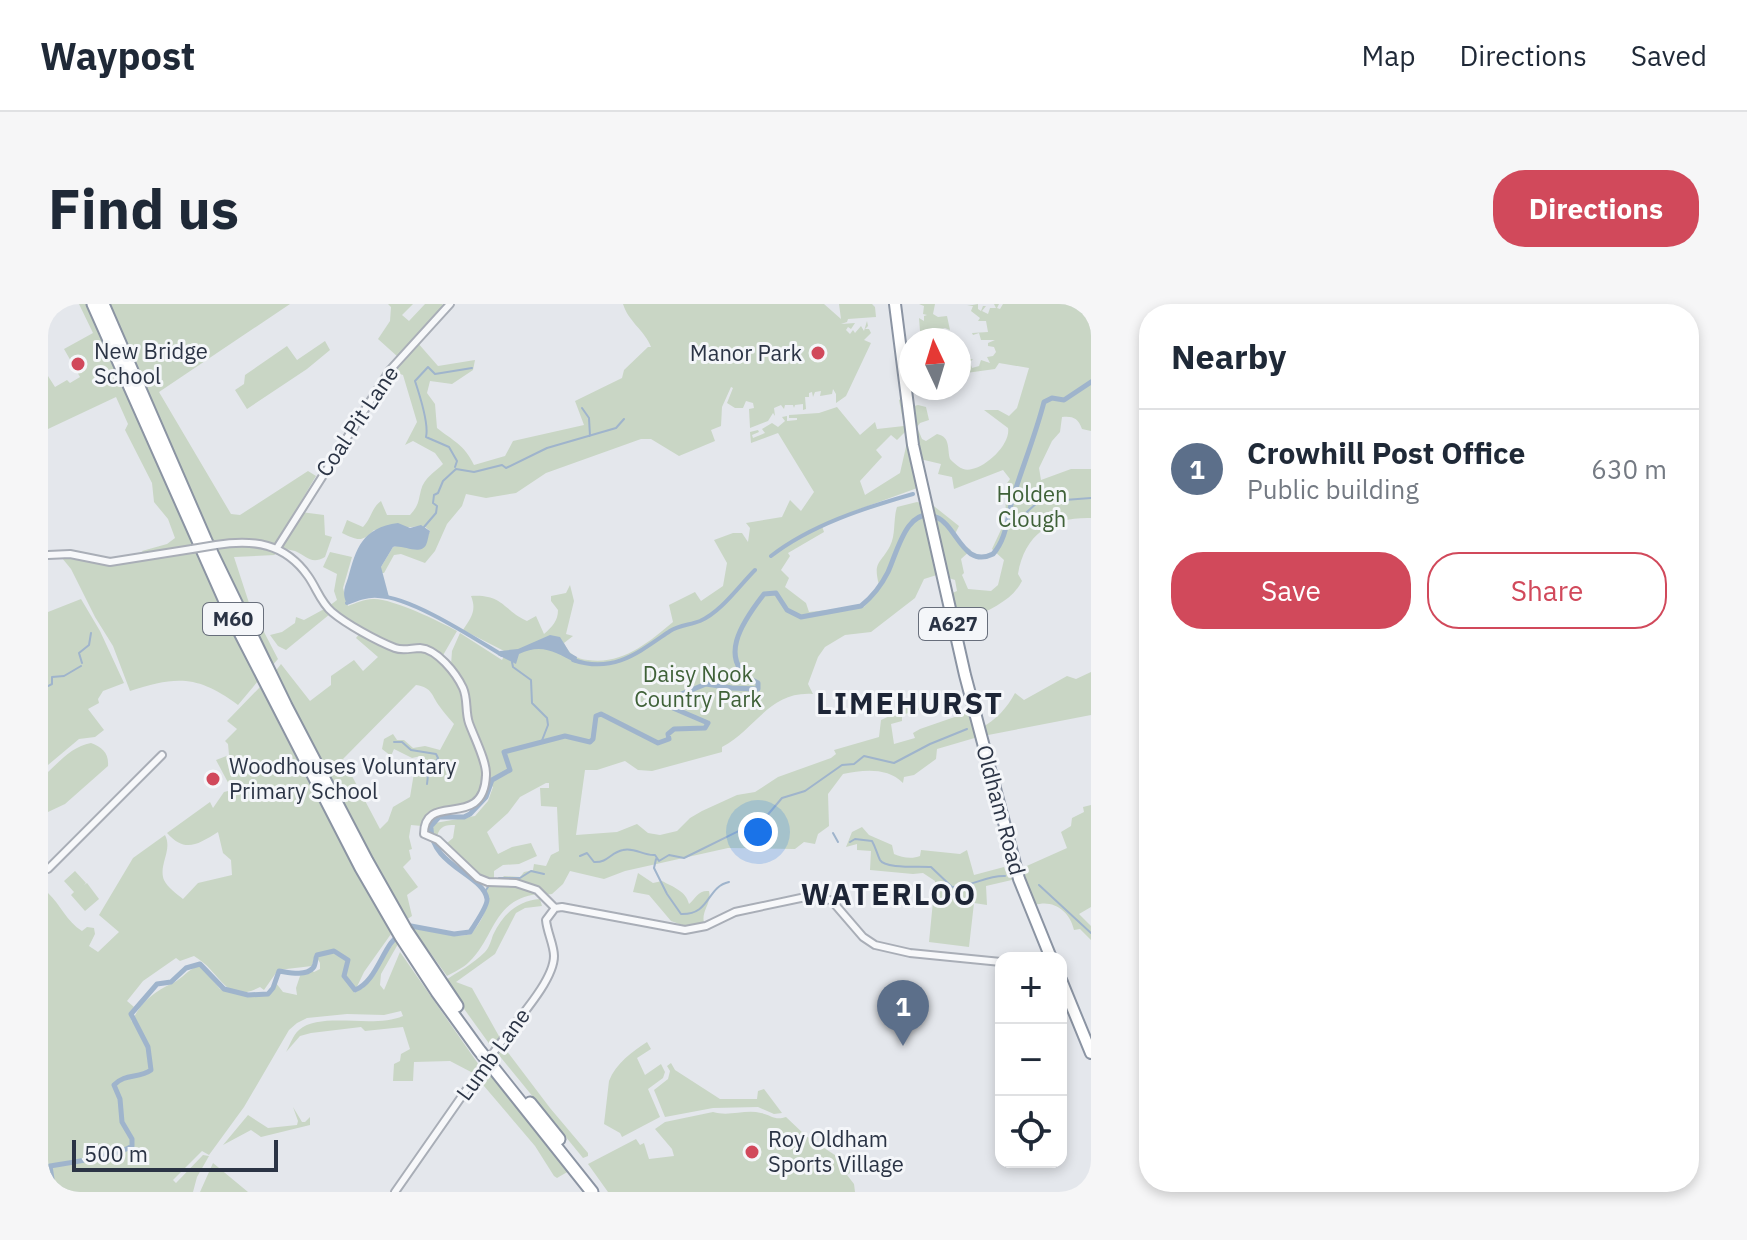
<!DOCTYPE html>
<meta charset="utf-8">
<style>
:root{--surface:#fff;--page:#f6f6f7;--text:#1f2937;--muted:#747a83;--line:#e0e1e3;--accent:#d1495b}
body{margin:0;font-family:"IBM Plex Sans",sans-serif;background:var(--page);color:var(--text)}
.controls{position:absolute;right:24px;bottom:24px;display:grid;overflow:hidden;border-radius:16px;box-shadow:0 4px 12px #0003}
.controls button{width:72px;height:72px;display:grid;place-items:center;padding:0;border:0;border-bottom:2px solid var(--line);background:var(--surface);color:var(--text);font:40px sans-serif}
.compass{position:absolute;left:851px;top:24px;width:72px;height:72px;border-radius:50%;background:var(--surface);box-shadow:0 4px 12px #0003;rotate:356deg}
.scale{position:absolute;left:24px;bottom:20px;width:206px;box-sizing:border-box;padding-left:8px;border:4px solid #2b3445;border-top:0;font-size:22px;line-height:28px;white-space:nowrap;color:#2b3445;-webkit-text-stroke:6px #f4f6f9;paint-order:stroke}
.you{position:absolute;left:710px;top:528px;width:28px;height:28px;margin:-20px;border:6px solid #fff;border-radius:50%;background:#1a73e8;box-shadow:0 0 0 12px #1a73e833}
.badge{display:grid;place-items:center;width:52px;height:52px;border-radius:50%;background:var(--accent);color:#fff;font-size:26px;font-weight:700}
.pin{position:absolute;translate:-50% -66px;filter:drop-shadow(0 2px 4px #0008)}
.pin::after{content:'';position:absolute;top:42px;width:28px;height:24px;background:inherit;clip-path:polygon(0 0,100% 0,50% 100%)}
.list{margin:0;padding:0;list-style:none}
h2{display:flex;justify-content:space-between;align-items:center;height:104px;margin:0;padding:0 32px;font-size:34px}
h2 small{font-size:26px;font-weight:400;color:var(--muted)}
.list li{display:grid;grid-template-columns:52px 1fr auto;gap:24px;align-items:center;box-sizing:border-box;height:120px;padding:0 32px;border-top:2px solid var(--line)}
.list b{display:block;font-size:30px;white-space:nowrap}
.list p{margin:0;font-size:26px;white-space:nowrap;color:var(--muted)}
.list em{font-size:26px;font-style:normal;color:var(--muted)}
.actions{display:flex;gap:16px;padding:24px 32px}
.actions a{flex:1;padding:18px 0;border:2px solid var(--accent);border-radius:32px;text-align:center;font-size:28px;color:var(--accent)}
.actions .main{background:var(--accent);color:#fff}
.icon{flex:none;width:44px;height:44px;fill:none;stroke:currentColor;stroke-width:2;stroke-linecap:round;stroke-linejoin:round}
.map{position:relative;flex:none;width:1043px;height:888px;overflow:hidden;border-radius:32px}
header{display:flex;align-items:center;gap:48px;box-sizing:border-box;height:112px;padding:0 40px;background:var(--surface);border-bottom:2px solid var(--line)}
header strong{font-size:38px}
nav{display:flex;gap:44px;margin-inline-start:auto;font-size:28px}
.intro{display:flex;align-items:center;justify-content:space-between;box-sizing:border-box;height:192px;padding:0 48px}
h1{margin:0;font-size:56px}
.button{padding:20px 36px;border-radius:32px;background:var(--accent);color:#fff;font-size:28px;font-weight:700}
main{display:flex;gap:48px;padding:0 48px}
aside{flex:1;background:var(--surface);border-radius:32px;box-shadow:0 4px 12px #0003}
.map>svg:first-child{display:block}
.green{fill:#c9d6c5;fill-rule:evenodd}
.water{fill:#9fb4cc}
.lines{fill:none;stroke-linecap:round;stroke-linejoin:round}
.stream{stroke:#9fb4cc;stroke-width:2}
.canal{stroke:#9fb4cc;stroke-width:4}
.river{stroke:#9fb4cc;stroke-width:5}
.tertiary-casing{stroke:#a9aeb7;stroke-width:10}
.trunk-casing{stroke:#8b94a3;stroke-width:14}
.motorway-casing{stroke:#8b94a3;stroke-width:15}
.tertiary{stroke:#f7f8fa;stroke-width:6}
.trunk{stroke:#fff;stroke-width:10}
.motorway{stroke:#fff;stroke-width:11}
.tertiary-bridge-casing{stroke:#a9aeb7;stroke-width:10;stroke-linecap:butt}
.tertiary-bridge{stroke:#f7f8fa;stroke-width:6}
.poi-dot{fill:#d1495b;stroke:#f4f6f9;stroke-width:3}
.labels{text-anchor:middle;stroke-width:6;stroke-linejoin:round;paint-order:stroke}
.shield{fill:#f4f6f9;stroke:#676e7b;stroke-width:2}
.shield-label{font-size:20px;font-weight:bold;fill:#2b3445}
.poi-label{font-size:22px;fill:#2b3445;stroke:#f4f6f9;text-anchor:start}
.street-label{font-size:22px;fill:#2b3445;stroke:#f4f6f9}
.park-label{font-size:22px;fill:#3f6138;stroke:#f4f6f9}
.district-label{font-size:30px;font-weight:bold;letter-spacing:2px;fill:#1d2536;stroke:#f4f6f9}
</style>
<header>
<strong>Waypost</strong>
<nav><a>Map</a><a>Directions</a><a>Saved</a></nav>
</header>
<div class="intro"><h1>Find us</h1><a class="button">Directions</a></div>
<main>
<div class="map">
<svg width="1043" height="888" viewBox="0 0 1043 888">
<rect width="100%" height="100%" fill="#e4e7ec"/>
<path class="green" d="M 31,0 L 38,0 L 44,12 L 145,242 L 96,250 L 94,247 L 119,240 L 127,234 L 120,215 L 106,198 L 104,179 L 77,126 L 80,120 L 68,93 L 0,125 L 0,72 L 7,83 L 19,76 L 22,79 L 32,73 L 16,45 L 45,29 Z
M 59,0 L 242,0 L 111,88 L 183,210 L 192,211 L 260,167 L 268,172 L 228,240 L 203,235 L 163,239 Z
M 340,0 L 365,0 L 354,11 L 361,17 L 377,0 L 394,0 L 396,2 L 350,53 L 330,35 L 342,17 L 343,3 Z
M 575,0 L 776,0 L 793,15 L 791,0 L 824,0 L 827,3 L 828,13 L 800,15 L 799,18 L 793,20 L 807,19 L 803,25 L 800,23 L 798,26 L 802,30 L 805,26 L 807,29 L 813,22 L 816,27 L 819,17 L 820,22 L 817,25 L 821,25 L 823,29 L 816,36 L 823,39 L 798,92 L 788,99 L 788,90 L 785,85 L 784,90 L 772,92 L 773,87 L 767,88 L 765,93 L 764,88 L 761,89 L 761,93 L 757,93 L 758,105 L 755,106 L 755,100 L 747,101 L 746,104 L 745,101 L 737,101 L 736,105 L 733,101 L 726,104 L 727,112 L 725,109 L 720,117 L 702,124 L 701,105 L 706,104 L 705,99 L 698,97 L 695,104 L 687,104 L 679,99 L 685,84 L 683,83 L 674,103 L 673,122 L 663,126 L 667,137 L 631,152 L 603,135 L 593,135 L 498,169 L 468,189 L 438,194 L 418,190 L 414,202 L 399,220 L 387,247 L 377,259 L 353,250 L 346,251 L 336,269 L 333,269 L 333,263 L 345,243 L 379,234 L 382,227 L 376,222 L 326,226 C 314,239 309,236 294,229 L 299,216 L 315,223 C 323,215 324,203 333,197 L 339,211 L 362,211 C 371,201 370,198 373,186 C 376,174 387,168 395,160 L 387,149 L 365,137 L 357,141 L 369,118 L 355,71 L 349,69 L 344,73 L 341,71 L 369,38 L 390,62 L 427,56 L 425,66 L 404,80 L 382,77 L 379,89 L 387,100 L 389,124 C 405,137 416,140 426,161 L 457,152 L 465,137 L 536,121 L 527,97 L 574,74 L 576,66 L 600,43 L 603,43 C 597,27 580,17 575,0 Z
M 871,0 L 887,0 L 885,10 L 890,13 L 899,12 L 902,26 L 897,24 L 875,29 L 872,27 L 871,14 L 876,17 L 876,12 L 879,11 L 875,10 L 876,2 Z
M 930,0 L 930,5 L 933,7 L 935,2 L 938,2 L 934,7 L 940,10 L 942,4 L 948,4 L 946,0 L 951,0 L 949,4 L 952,5 L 955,0 L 1043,0 L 1043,127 L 1034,125 C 1030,114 1025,112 1014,113 L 1012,128 L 1004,137 L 991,164 L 993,176 L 1023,165 L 1043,165 L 1043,214 C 1004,213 977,229 970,270 L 974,277 C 964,297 942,305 923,315 L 921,310 L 907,313 L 902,290 L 909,287 L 907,276 L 898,273 L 882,199 L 911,222 L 907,230 L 913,239 L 923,246 L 913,255 L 916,269 L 914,271 L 920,285 L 943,287 L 950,281 L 956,256 L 944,245 L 958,215 L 957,182 L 962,175 L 955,166 L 906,185 L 904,173 L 890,170 L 893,160 L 872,155 L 862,103 L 870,101 L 878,103 L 881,116 L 872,119 L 869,123 L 874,135 L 878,137 L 889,130 C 903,133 899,145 902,155 C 908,161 915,168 924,165 C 940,162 963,139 960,124 L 936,106 L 950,106 L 961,112 L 969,104 L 981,64 L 951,59 L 947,65 L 911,70 L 911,64 L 919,62 L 915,56 L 925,55 L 922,58 L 924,64 L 931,62 L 933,56 L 942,59 L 939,53 L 945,52 L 948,48 L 946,43 L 940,42 L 940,39 L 947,36 L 933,36 L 931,29 L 925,31 L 924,29 L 940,28 L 938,17 L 930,17 L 932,14 L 923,7 L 925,2 L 919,2 Z
M 277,37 L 282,46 L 259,65 L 199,105 L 187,86 L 196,80 L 197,71 L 239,42 L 249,56 Z
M 854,94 L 860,125 L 849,136 L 843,131 L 828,146 L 834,153 L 812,177 L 817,191 L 852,169 L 860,134 L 872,183 L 809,206 L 774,222 L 776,228 L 740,249 L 742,252 L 733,266 L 741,274 L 737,283 L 758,299 L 761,308 L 797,304 L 798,307 L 816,303 L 832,284 C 824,257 832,261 842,242 C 848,231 845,215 849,203 L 869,198 L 877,200 L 892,270 L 876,275 L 867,294 L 823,328 L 797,331 L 777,343 L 770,353 L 760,380 L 765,390 C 721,387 708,425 674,443 L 674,448 L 604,467 L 590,466 L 577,457 L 549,466 L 537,466 L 528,531 L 569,528 L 589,520 L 600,529 L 612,531 L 629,527 L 642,514 L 654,507 L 689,491 L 707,488 L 730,473 L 783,454 L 788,450 L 786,446 L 831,433 L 833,416 L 848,409 L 861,393 L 868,396 L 871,406 L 854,411 L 854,417 L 843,420 L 846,440 L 867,434 L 865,429 L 872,425 L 924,407 L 930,433 L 889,445 L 888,455 L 866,471 L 856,473 L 855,479 C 839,463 815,466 795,470 L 780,490 L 781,522 L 770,530 L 767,540 L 756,538 L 747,545 L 680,544 L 577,567 L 556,575 L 522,567 L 515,580 L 504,590 L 497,591 L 479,579 L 452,576 L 456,572 L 472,573 L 476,568 L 485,566 L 486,560 L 498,562 L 503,551 L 511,547 L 509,503 L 493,502 L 492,484 L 501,484 L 501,479 L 498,479 L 472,493 L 460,509 L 439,528 L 450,550 L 464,543 L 483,539 L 489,552 L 471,560 L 455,561 L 446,567 L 446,575 L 429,571 L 399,539 L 405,534 L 407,521 C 397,521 392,522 389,532 L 384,527 L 387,519 L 427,512 L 440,497 L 445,483 L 440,478 L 440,463 L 420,407 L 419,384 L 403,361 L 404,347 L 412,329 L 454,356 L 458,348 L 415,326 C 423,314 429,307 423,292 C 455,290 455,306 479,317 L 488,312 L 496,330 C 504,323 510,317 510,306 L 503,297 L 503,292 L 518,289 L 522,281 L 526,297 L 518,330 L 525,332 L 516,339 C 521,350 528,355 540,356 C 574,361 600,339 625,318 L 621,301 L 647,288 L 653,297 L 675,282 L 679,259 L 666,236 L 685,229 L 694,229 L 700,238 L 702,224 L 698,219 L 734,213 L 742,196 L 753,207 L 766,188 L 730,129 L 703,139 L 702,128 L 710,126 L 711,128 L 704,131 L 705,134 L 717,129 L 714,125 L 724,119 L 730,123 L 737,117 L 734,113 L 739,112 L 739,117 L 749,116 L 749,114 L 741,114 L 741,111 L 771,109 L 789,103 L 812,131 L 827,118 L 829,125 L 856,122 L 851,96 Z
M 253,208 L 276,211 L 277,231 L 284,233 L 277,253 C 263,261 259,252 247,247 C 242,246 238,245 234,243 Z
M 191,241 L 225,244 L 227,251 L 186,253 L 201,299 L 230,355 L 223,363 L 166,245 Z
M 148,248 L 210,377 L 190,401 C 150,371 128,372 82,387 L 65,342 L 47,313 L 23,265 L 14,254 L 69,260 Z
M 282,248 L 304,253 L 295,284 L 300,302 C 308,299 316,295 325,295 C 343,294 391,317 409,327 L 394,353 L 386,346 L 342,340 L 287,309 L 281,302 L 289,296 L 286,287 L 289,270 L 275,263 Z
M 33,295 L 52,327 L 76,379 L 55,387 L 50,395 L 51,399 L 40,405 L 56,426 L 47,433 L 31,435 L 0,461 L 0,308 Z
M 278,304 L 282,310 L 238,346 L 230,342 L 222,331 L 234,328 L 247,319 L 248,313 L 256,316 Z
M 312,329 L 343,344 L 382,349 L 408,376 L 417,391 L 417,411 L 435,466 C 433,504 416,500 386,506 L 374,522 L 363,521 L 361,533 L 364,545 L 361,546 L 363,555 L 355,563 L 370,583 L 359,591 L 364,612 L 358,616 L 317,545 L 226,369 L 233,360 L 262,397 L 283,381 L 283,372 L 306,356 L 315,367 L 330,353 L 308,334 ZM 368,381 C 385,384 383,391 392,403 C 396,409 401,414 406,420 L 392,446 L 377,442 L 365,444 L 356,436 L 349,436 L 345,430 L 336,435 L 334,445 L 343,452 L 346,445 L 364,454 L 373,452 L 376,454 L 367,463 L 362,493 L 345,503 L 340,517 L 332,525 L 295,455 Z
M 1043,368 L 1043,411 L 935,432 L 933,424 C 948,416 959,404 967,389 L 976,396 L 1019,372 L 1028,375 Z
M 212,383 L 260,477 L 343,630 L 316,668 L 306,689 L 315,684 L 348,636 L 350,640 L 333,670 L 332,681 L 336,686 L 352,648 L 431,761 L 425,769 L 402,757 L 366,758 L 365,777 L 345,777 L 346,760 L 352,757 L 353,750 L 362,745 L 355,723 L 317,727 L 313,723 L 263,729 L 252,732 L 238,748 C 242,741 245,731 251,726 C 273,707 326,725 355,712 L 353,707 L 336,711 L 299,710 L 259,714 L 249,719 L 241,726 L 196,803 L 161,851 L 154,847 L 125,876 L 128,879 L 155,851 L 161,852 L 149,873 L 145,888 L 0,888 L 0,589 C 12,600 19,618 34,627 L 39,623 L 46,624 L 47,630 L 41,642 L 50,648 L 71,628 L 51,611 L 85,554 L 117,531 C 125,546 110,561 116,576 C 119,583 129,590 135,595 L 150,579 L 184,571 L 183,556 L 175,549 L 170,528 C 149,541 137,549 119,529 L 162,498 L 165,504 L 176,488 L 184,486 L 168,456 L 181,451 L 180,440 L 177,437 L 189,425 L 179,417 ZM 267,650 L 272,659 L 272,665 L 266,668 L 263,666 L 253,669 L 248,684 L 249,691 L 235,688 L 228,679 L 220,691 L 200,692 L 172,685 L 152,661 C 139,666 135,674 125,679 C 108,686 90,700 84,718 L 81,709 L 86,703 L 79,697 L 95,677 L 128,654 L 132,657 L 146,652 C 152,656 158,660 162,665 C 179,683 185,697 212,683 L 216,686 L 230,666 L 264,662 Z
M 43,439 C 54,443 61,449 60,462 L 17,500 L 0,508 L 0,468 C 13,456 25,442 43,439 Z
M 1043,501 L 1043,603 L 1031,610 L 1043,622 L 1043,636 L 1032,625 L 1026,626 C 1022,607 1005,595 987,601 L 972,565 L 1019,544 L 1013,528 L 1023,522 L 1024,514 L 1036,508 L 1035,503 Z
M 814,523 L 821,531 L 844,541 L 846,550 C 854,554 865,555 872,552 L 873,546 L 912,550 L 919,546 L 926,571 L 956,563 L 959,571 L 966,569 L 968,575 L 938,582 L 939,601 L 926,599 L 921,643 L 881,638 L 887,577 L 875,569 L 865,570 L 822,566 L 823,547 L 809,546 L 809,540 L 798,543 L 804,528 Z
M 27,567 L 38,579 L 36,581 L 39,579 L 51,595 L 37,607 L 23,591 L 26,588 L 16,577 Z
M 590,569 L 605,579 L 614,577 C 625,583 638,587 641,600 C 648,594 650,586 661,587 C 664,599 653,607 656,619 L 639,623 L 623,617 L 601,591 L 585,588 Z
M 440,581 L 469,581 L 490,590 C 444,596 448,632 421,658 C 415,664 406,668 399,672 L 365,625 C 385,624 401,636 423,630 C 434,617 443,601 438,584 Z
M 492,595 L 494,602 L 477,604 L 468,609 L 447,650 L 408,678 L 424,684 L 452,734 L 445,745 L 396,677 C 410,668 425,660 437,648 C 441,644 443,637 445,631 C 455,610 469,597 492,595 Z
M 599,738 L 603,745 L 589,754 L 597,771 L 613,760 L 617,768 L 615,774 L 600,785 L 612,813 L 574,833 L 572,829 L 556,820 L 561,777 C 568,759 584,748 599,738 Z
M 455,742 L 502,804 L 540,849 L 540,852 L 535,854 L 450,750 Z
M 623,759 L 627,766 L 672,795 L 709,795 L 710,787 L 716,785 L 734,809 L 726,810 L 710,803 L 665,804 L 617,813 L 606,786 L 620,775 L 622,767 L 619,762 Z
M 438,765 L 521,867 L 509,874 L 506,872 L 487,842 L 430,775 Z
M 245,803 L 254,818 L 257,818 L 262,813 L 262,821 L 213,833 L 203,826 L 175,841 L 200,811 L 220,824 L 249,821 L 250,817 Z
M 665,808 C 681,813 697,805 713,809 C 723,811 727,817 738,813 L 758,832 L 808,865 L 799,871 L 806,880 L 807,888 L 560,888 L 540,860 L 588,835 L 592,841 L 596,839 L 601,855 L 626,852 L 624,845 L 607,825 L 617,818 Z
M 165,859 L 200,888 L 152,888 Z"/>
<path class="water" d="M 350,219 L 362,224 L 373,221 L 382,227 C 380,232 380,237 378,241 C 372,252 354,240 345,243 L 333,263 L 341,293 L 326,291 L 298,298 C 294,288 297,283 300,274 C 308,244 314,224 350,219 Z
M 502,331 L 512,333 L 522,349 L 529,353 L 528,359 C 507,348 494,339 471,350 L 468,360 L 450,351 L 452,347 L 470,345 Z"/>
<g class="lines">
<path class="stream" d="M 534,104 L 541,114 L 542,132
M 407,163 L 409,157 L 401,143 L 378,133 C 381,121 371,89 367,77 L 380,63 L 387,70 L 424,64
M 960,214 L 970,216 L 990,198 L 1043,194
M 376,223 L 388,209 L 389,202 L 385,199 L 386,191 L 390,189 L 395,177 L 408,165 L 426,168 L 454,161 L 458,164 L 499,144 L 568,124 L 576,115
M 464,358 L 465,363 L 483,376 L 484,399 L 499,414 L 500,421 L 493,439
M 34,359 L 31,349 L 41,341 L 43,329
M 0,382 L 4,380 L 4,373 L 16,372 L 33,362
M 346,438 L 354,438 L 363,446 L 388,450 L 390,454 L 380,471 L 379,480
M 785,529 L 790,538
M 802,538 L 807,535 L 824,537 C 828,544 829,550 832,556 C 837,565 872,562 883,563 L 904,583 C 923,583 939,571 957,572
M 532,552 L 539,549 L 546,558 C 560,559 563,548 575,546 C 587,543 595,552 607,551 L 611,557 L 621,551 L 636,554 L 717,514 L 734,494 L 757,487 L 794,461 L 806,460 L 816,452 L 846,459 L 882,440 L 919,425
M 608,555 L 606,564 L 619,590 L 633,610 C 663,611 658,583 681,578
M 451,574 L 472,574 L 483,567 L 496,570
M 991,581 L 1043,629
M 436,589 L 440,583"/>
<path class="canal" d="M 723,252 C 763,221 816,204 865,190
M 299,299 C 309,295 319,291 330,292 C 363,293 424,333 454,351
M 525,356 C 566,370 591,348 622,327 C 631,321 642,321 652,317 C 673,308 691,282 707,266"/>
<path class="river" d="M 6,888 L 2,862 C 21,859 70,852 84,842 L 84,835 L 74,818 L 72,795 L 66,781 C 77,769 91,775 103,766 L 100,743 L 83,710 L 109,680 L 123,678 L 138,664 L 152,660 L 176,685 L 200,691 L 220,690 L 225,684 L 231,667 C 239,668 257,673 265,664 C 268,661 267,655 269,651 L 286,647 L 300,656 L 296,672 L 307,686 C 325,679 332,654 343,639 C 348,632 356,627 363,622 L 406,630 L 422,628 C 426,622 440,601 439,595 C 436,571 381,561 383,522 L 391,513 L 416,513 L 422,510 L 438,493 L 444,476 L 462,466 L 456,448 L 517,432 L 542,438 L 545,435 L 548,412 L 553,410 L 610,439 L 621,435 L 620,430 L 626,425 L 657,424 L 660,419 L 625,404 L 626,393 L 658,380 L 684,384 L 710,385 L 710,379 C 666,358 695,317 716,290 L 728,289 L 739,306 L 753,313 L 813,302 C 824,293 834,280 840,268 C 849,249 859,201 888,213 C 909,221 915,265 945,250 C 960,233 959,210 966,190 C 976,159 988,129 996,98 L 1004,94 L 1016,96 L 1043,78"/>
<defs>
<path id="tertiary" d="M 168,241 C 205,235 237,239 260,272 C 268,283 273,299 284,308 C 298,320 329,337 347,344 C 355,347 364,344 372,344 C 389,345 408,369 415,384 C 420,395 417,407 421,419 C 426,433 439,458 438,471 C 436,528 376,486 376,530 L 390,536 L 430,574 L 440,578 L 468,579 L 489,586 L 507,604
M 229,244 L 342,66 L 402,0
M 0,251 L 22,250 L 62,258 L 144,245
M 0,565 L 114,451
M 507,604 L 514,603 L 637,626 L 658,622 L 687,608 L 767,591 L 784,597 L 815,633 L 827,641 L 862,649 L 953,658
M 454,737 C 468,717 506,677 506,652 C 506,641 499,628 498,616 L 507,604
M 347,888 L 428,772"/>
<path id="trunk" d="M 847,0 L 865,141 L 917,371 L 971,575 L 1003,654
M 1013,676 L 1043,749"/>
<path id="motorway" d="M 45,0 L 184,313 L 313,564 L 353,633 L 389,688 L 431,746 L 544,888
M 55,0 L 158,237 L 238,402 L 319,557 L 358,626 L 409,702
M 482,799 L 511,835"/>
</defs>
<use href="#tertiary" class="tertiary-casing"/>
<use href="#trunk" class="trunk-casing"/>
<use href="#motorway" class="motorway-casing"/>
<use href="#tertiary" class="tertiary"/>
<use href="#trunk" class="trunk"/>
<use href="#motorway" class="motorway"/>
<defs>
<path id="tertiary-bridge" d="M 144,245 L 168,241
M 428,772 L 454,737"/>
</defs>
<use href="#tertiary-bridge" class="tertiary-bridge-casing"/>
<use href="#tertiary-bridge" class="tertiary-bridge"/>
</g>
<g class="poi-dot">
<circle cx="770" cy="49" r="8"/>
<circle cx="30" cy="60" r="8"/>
<circle cx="165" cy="475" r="8"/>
<circle cx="704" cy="848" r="8"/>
</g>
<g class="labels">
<g class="shield">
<rect x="155" y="299" width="60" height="32" rx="6"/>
<rect x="871" y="304" width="68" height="32" rx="6"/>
</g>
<g class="shield-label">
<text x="185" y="322">M60</text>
<text x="905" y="327">A627</text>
</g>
<g class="poi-label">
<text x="46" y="55">New Bridge<tspan x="46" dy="25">School</tspan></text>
<text x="754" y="57" text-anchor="end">Manor Park</text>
<text x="181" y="470">Woodhouses Voluntary<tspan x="181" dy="25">Primary School</tspan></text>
<text x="720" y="843">Roy Oldham<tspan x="720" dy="25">Sports Village</tspan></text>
</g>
<g class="street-label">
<text transform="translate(309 117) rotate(-56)" y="8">Coal Pit Lane</text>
<text transform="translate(953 506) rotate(75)" y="8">Oldham Road</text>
<text transform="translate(445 750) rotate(-54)" y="8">Lumb Lane</text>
</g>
<g class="park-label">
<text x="984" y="198">Holden<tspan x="984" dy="25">Clough</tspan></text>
<text x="650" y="378">Daisy Nook<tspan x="650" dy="25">Country Park</tspan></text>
</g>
<g class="district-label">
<text x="862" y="410">LIMEHURST</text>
<text x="841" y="601">WATERLOO</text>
</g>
</g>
</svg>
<div class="controls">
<button>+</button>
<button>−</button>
<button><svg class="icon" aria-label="locate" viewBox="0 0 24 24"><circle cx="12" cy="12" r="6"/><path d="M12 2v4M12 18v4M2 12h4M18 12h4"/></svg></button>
</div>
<svg class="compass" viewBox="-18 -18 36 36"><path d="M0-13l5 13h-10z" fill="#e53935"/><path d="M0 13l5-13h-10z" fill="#747a83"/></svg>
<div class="scale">500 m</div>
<div class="you"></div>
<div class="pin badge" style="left:855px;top:742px;background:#5c6f8a">1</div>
</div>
<aside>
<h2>Nearby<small></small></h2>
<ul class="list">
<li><span class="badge" style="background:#5c6f8a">1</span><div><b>Crowhill Post Office</b><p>Public building</p></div><em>630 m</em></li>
</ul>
<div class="actions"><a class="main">Save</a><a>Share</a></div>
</aside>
</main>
